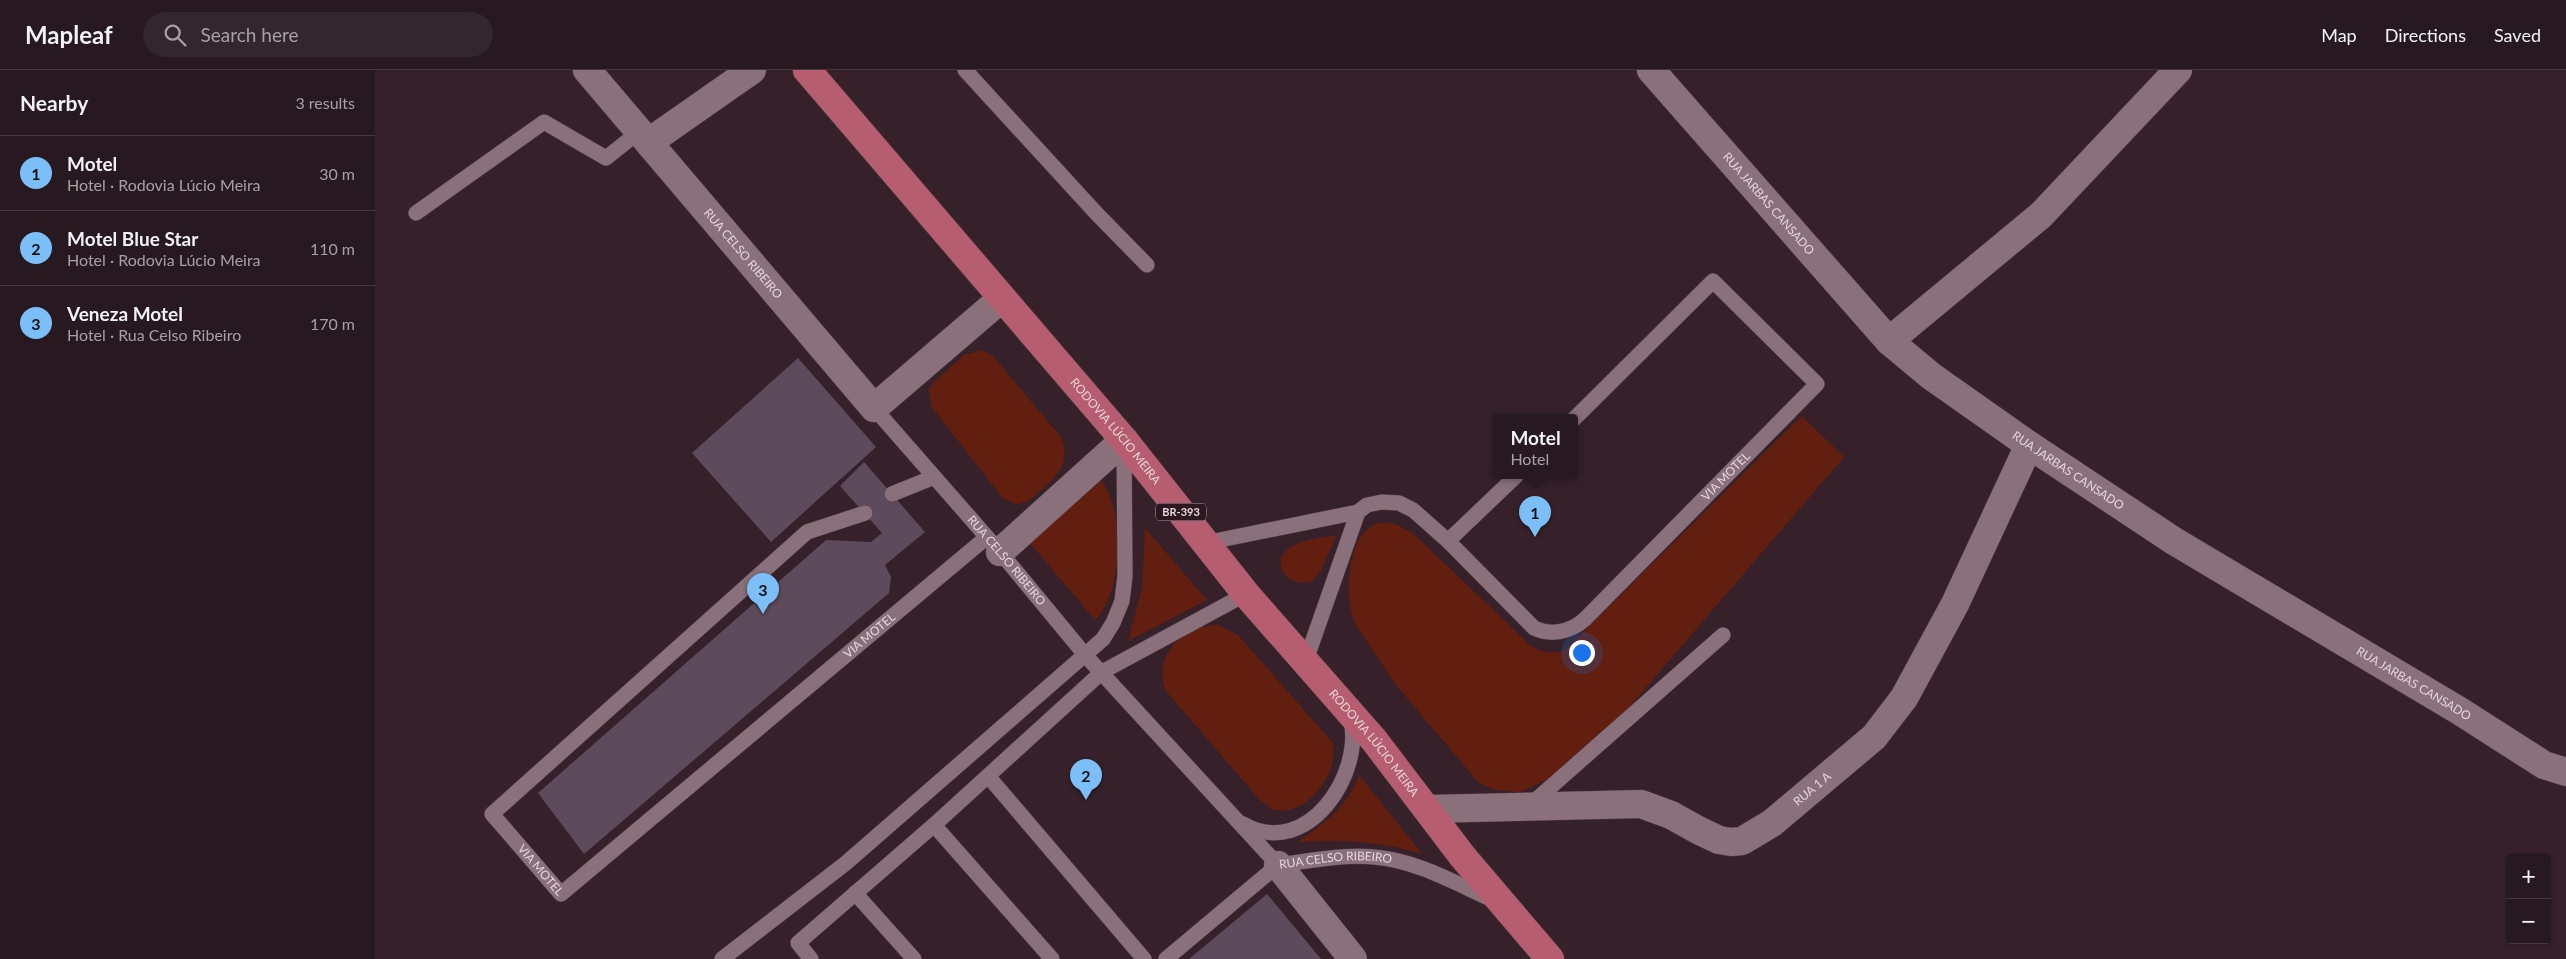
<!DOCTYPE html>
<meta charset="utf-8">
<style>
:root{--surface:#281920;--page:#34262d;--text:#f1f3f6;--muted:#a5a0a5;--line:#44383e;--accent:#7bbef8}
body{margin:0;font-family:Lato,sans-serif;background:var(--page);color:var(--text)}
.controls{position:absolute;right:15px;bottom:15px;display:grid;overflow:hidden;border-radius:5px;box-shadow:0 1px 4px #0004}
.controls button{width:45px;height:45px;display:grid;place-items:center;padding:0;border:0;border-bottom:1px solid var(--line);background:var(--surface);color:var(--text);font:25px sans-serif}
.you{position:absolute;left:1206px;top:582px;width:18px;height:18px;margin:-12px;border:4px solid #fff;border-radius:50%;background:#1a73e8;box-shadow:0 0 0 8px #1a73e833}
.badge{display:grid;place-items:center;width:32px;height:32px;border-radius:50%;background:var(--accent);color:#111;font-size:16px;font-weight:700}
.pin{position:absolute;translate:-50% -41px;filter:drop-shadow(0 1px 2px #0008)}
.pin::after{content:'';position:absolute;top:26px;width:18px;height:15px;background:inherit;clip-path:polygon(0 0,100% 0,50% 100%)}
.popup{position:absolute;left:1118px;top:344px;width:85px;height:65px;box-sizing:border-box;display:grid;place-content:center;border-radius:5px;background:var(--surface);filter:drop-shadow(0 1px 4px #0005);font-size:16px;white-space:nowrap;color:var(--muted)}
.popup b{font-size:19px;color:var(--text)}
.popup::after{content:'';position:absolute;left:50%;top:100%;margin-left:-10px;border:10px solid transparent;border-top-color:var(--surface)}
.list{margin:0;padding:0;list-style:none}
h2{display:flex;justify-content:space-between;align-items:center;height:65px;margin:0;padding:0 20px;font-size:21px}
h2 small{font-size:16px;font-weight:400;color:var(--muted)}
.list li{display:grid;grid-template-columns:32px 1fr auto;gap:15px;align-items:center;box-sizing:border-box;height:75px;padding:0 20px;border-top:1px solid var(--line)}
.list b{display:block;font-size:19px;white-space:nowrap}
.list p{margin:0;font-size:16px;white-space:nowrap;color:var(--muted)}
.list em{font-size:16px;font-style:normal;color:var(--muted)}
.icon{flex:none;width:28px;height:28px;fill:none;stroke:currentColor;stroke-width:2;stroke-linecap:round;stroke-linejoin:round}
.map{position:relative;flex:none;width:2191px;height:889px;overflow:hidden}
header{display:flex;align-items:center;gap:30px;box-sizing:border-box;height:70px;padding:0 25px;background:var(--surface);border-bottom:1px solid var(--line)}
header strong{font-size:24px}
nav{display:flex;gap:28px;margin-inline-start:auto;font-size:18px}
.search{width:350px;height:45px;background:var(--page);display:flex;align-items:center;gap:12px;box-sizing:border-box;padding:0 18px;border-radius:28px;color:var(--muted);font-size:19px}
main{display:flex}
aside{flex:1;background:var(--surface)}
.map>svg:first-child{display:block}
.green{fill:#621e0e}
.building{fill:#5d4b5b}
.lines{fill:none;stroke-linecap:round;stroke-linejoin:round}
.lane-casing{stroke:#503f47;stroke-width:16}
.street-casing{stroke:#503f47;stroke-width:29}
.primary-casing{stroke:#503f47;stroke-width:29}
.lane{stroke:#8a707b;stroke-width:15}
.street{stroke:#8a707b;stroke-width:28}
.primary{stroke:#b65d6f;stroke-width:28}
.labels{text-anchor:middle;stroke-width:5;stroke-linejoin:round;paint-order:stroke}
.shield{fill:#2b1820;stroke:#ad9da4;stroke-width:1}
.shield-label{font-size:11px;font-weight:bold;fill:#e5d6dc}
.street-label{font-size:12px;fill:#e5d6dc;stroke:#2b1820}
</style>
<header>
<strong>Mapleaf</strong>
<div class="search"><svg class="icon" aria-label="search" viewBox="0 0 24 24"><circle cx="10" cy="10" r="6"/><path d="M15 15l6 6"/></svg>Search here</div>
<nav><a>Map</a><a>Directions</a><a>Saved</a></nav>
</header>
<main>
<aside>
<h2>Nearby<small>3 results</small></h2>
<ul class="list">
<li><span class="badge">1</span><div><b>Motel</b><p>Hotel · Rodovia Lúcio Meira</p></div><em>30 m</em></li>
<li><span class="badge">2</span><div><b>Motel Blue Star</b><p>Hotel · Rodovia Lúcio Meira</p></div><em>110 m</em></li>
<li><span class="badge">3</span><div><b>Veneza Motel</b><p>Hotel · Rua Celso Ribeiro</p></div><em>170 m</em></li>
</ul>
</aside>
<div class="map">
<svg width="2191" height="889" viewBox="0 0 2191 889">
<rect width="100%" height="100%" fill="#36212a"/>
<path class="green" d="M 607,280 L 618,286 L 686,367 C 696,391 684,405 666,420 C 660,426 653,433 643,434 C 637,434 631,430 626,426 L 556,336 L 554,320 L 557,314 L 589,285 Z
M 1427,346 L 1469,387 L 1244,649 L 1171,710 L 1153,719 L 1144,722 L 1120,720 L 1104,713 L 1021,615 L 979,552 C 964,507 981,417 1043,468 L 1156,576 C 1167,583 1179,585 1191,579 Z
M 726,410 C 750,443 749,520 720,550 L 655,473 Z
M 770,458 L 832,530 L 753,571 L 767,518 Z
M 962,465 L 945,502 L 937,511 C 917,519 893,496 913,479 C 926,469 947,468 962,465 Z
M 843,555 L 863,565 L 958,673 C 964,702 934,745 902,740 C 895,739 889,733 883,728 L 791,621 C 776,586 809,555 843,555 Z
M 984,705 L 1047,784 C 1001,771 969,769 923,772 C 949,753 973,737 984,705 Z"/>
<path class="building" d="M 423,288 L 501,377 L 396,472 L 317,383 Z
M 489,392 L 550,462 L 510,495 L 516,507 L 514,523 L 209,784 L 163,723 L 451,470 L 496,472 L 507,463 L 465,416 Z
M 892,824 L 946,889 L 814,889 Z"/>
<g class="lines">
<defs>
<g id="lane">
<path d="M 590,0 L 722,144 L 772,195"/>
<path d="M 41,143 L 169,52 L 231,88 L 265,61"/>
<path id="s1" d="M 499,338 L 625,482 L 711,586 L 903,795"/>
<path d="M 517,424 L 559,407"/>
<path id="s2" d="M 490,443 L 432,462 L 117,744 L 186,824 L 612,467"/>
<path d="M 1073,471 L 1141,406"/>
<path id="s3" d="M 830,473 L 983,442 L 992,435 L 1007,432 L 1024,433 L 1038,440 L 1073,471 L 1159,558 C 1176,566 1196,562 1210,549 L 1442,314 L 1338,211 L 1199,349"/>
<path d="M 931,590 L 983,442"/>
<path d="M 613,706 L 769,889"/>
<path d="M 1154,736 L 1348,565"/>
<path d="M 868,754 C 932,791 991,703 975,646"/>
<path d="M 559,755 L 677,889"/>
<path id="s4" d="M 903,795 C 935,791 967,784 999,787 C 1040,790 1080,813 1118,830"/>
<path d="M 480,823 L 539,889"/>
<path d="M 347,889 L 471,793 L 728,569 L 738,553 L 747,531 L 750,506 L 749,372"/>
<path d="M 436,889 L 423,873 L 559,755 L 727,602 L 871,524"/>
<path d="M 791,889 L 903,795"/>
</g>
<g id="street">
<path id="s5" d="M 212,0 L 499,338 L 626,229"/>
<path id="s6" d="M 1276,0 L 1514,271 L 1556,306 L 1654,375 L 1799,471 L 2083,640 L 2169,695 L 2191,702"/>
<path d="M 274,72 L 377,0"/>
<path d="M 1514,271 L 1666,145 L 1803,0"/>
<path d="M 625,482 L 749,370"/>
<path id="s7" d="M 1052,739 L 1266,734 L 1296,745 L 1323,760 L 1344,770 L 1356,772 L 1367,771 L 1397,753 L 1499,667 L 1529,628 L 1580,534 L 1654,375"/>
<path d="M 903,795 L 978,889"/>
</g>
<g id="primary">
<path id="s8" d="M 432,0 L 749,370 L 871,524 L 999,670 L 1088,787 L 1175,889"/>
</g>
</defs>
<use href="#lane" class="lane-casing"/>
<use href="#street" class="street-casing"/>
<use href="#primary" class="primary-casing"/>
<use href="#lane" class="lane"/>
<use href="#street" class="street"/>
<use href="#primary" class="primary"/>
</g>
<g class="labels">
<rect class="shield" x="781" y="433.5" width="50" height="17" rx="4"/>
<g class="shield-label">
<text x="806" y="446">BR-393</text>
</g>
<g class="street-label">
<text dy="4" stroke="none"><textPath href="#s6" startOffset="178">RUA JARBAS CANSADO</textPath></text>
<text dy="4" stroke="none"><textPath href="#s5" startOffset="241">RUA CELSO RIBEIRO</textPath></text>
<text dy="4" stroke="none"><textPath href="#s8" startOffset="475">RODOVIA LÚCIO MEIRA</textPath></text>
<text dy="4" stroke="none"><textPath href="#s6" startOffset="582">RUA JARBAS CANSADO</textPath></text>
<text dy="4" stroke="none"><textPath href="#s3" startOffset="640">VIA MOTEL</textPath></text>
<text dy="4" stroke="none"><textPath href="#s1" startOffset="202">RUA CELSO RIBEIRO</textPath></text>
<text dy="4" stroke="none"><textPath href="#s2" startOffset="992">VIA MOTEL</textPath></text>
<text dy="4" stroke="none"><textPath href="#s6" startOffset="988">RUA JARBAS CANSADO</textPath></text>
<text dy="4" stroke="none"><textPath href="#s8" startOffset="880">RODOVIA LÚCIO MEIRA</textPath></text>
<text dy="4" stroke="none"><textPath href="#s7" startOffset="411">RUA 1 A</textPath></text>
<text dy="4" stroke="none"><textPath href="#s4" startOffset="58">RUA CELSO RIBEIRO</textPath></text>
<text dy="4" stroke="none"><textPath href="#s2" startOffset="558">VIA MOTEL</textPath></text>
</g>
</g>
</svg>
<div class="controls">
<button>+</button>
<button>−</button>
</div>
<div class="you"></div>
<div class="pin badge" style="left:1160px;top:467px">1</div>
<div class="popup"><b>Motel</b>Hotel</div>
<div class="pin badge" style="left:711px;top:730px">2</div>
<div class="pin badge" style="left:388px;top:544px">3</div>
</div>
</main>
